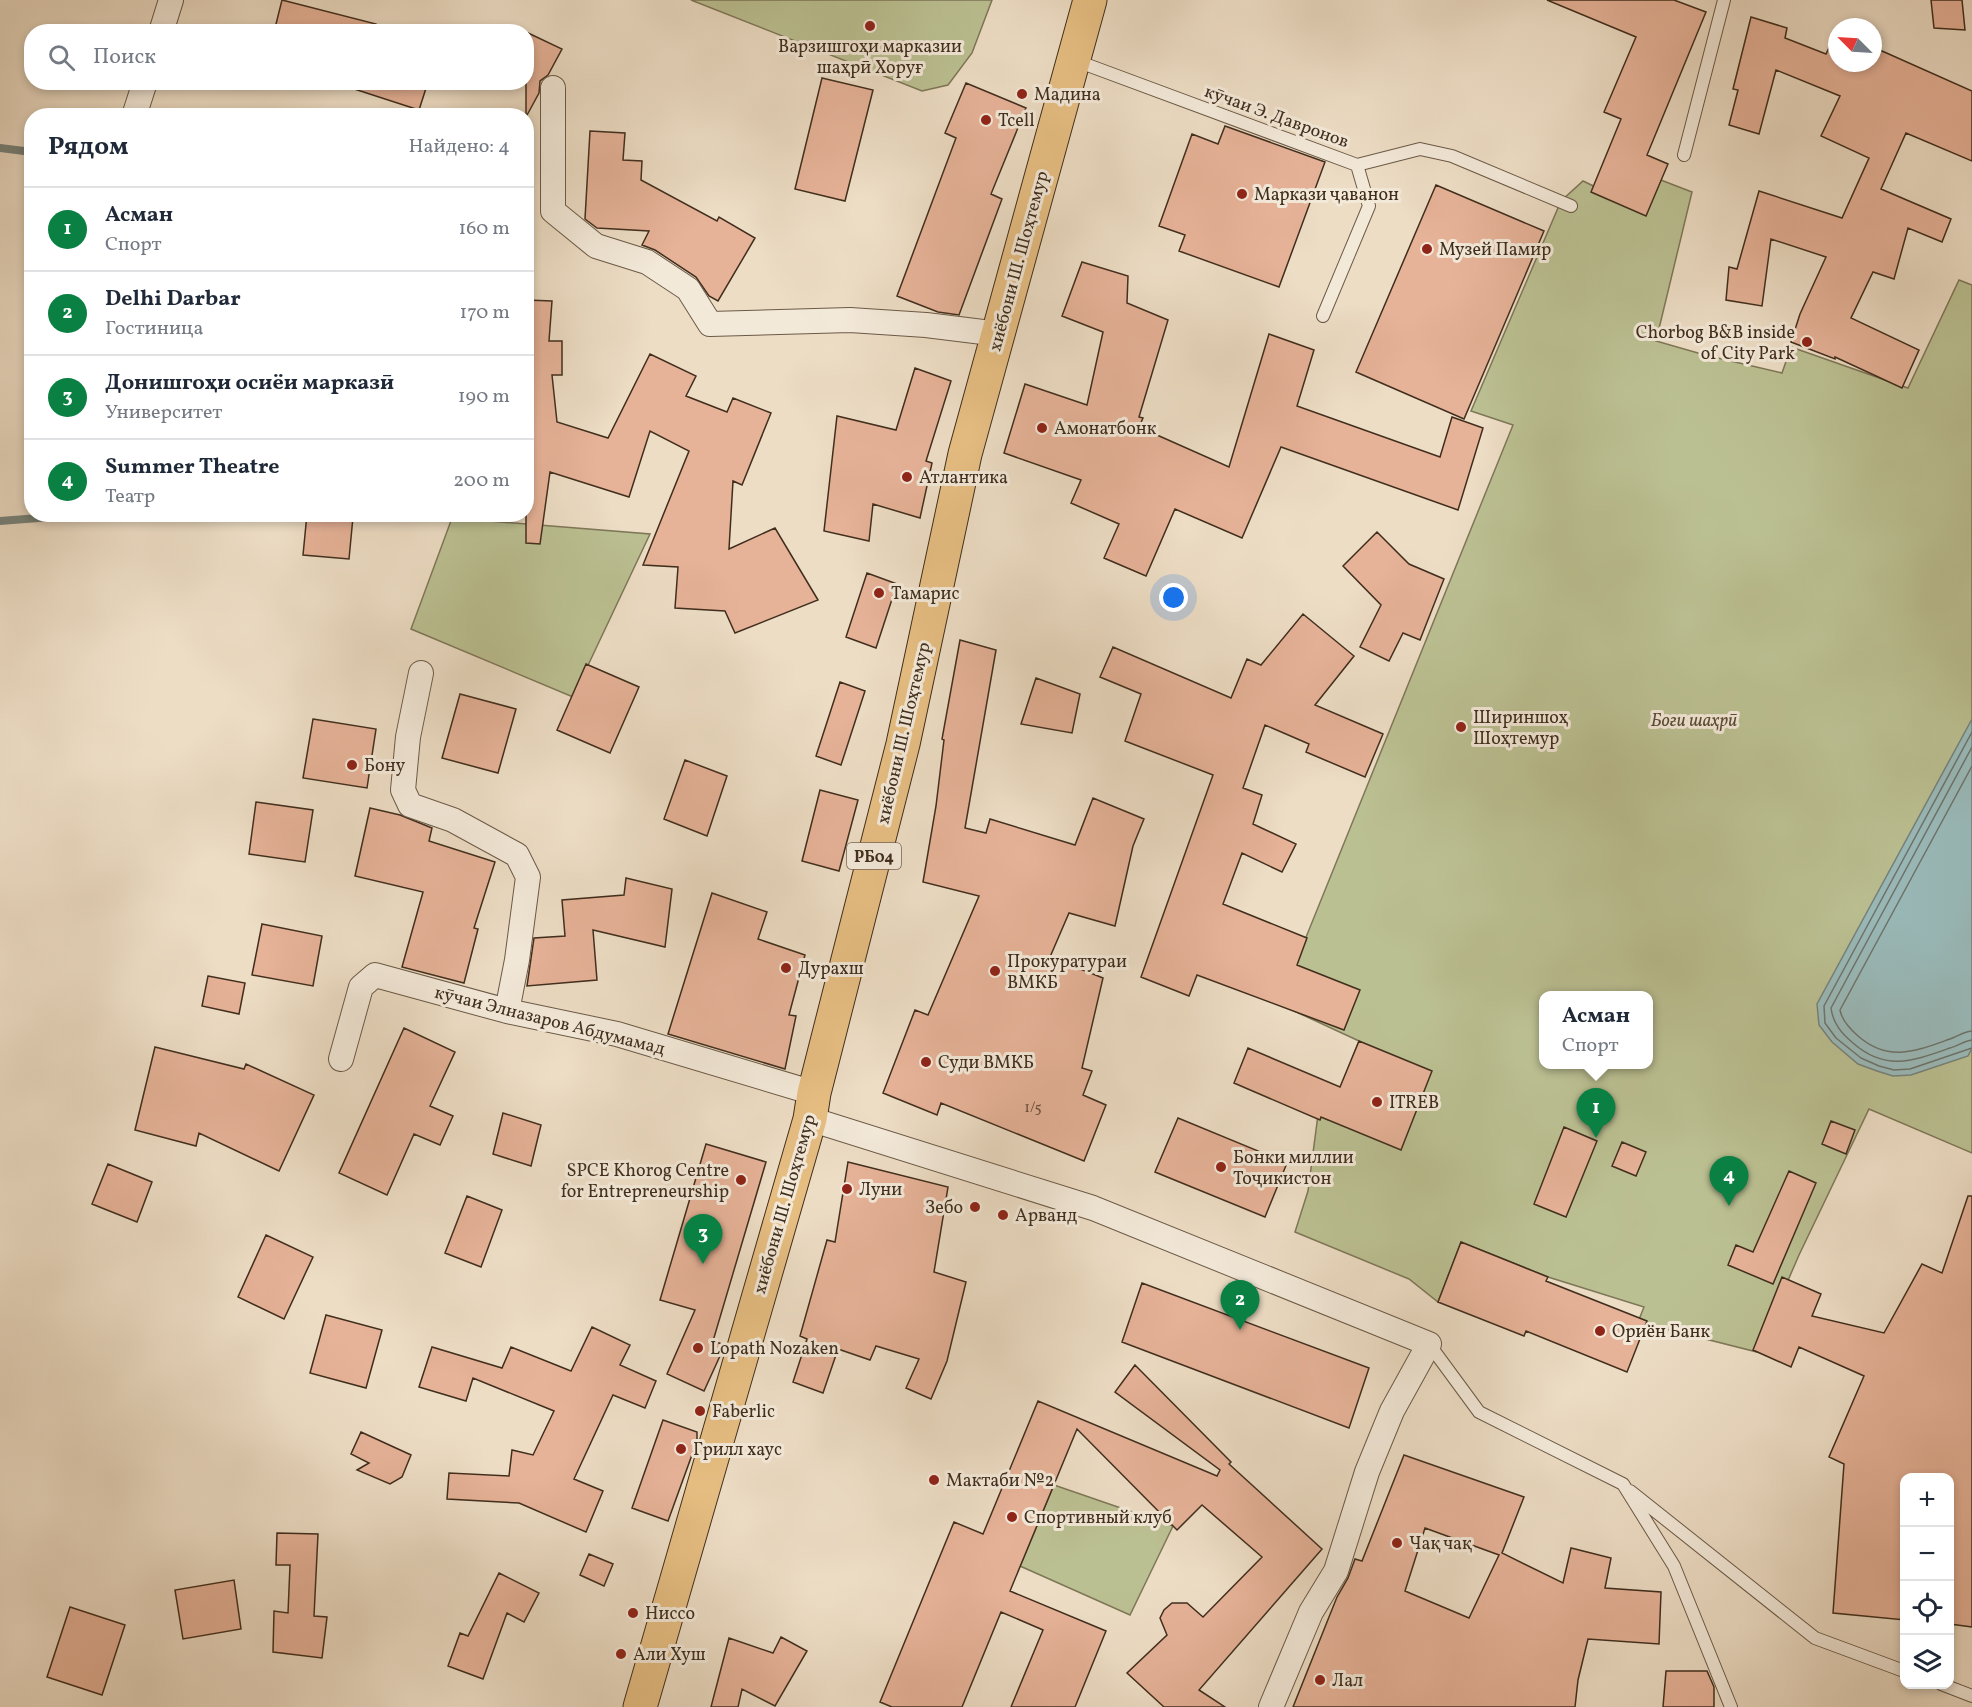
<!DOCTYPE html>
<html lang="ru">
<meta charset="utf-8">
<style>
:root{--surface:#fff;--page:#f2f2f3;--text:#1f2937;--muted:#747a83;--line:#e0e1e3;--accent:#0b8043}
body{margin:0;font-family:Vollkorn,serif;background:var(--page);color:var(--text)}
.controls{position:absolute;right:18px;bottom:18px;display:grid;overflow:hidden;border-radius:12px;box-shadow:0 3px 9px #0003}
.controls button{width:54px;height:54px;display:grid;place-items:center;padding:0;border:0;border-bottom:2px solid var(--line);background:var(--surface);color:var(--text);font:30px sans-serif}
.compass{position:absolute;left:1828px;top:18px;width:54px;height:54px;border-radius:50%;background:var(--surface);box-shadow:0 3px 9px #0003;rotate:294deg}
.you{position:absolute;left:1174px;top:598px;width:21px;height:21px;margin:-15px;border:4px solid #fff;border-radius:50%;background:#1a73e8;box-shadow:0 0 0 9px #1a73e833}
.badge{display:grid;place-items:center;width:39px;height:39px;border-radius:50%;background:var(--accent);color:#fff;font-size:20px;font-weight:700}
.pin{position:absolute;translate:-50% -50px;filter:drop-shadow(0 2px 3px #0008)}
.pin::after{content:'';position:absolute;top:32px;width:21px;height:18px;background:inherit;clip-path:polygon(0 0,100% 0,50% 100%)}
.popup{position:absolute;left:1539px;top:991px;width:114px;height:78px;box-sizing:border-box;display:grid;place-content:center;border-radius:12px;background:var(--surface);filter:drop-shadow(0 2px 4px #0005);font-size:20px;white-space:nowrap;color:var(--muted)}
.popup b{font-size:22px;color:var(--text)}
.popup::after{content:'';position:absolute;left:50%;top:100%;margin-left:-12px;border:12px solid transparent;border-top-color:var(--surface)}
.list{margin:0;padding:0;list-style:none}
h2{display:flex;justify-content:space-between;align-items:center;height:78px;margin:0;padding:0 24px;font-size:26px}
h2 small{font-size:20px;font-weight:400;color:var(--muted)}
.list li{display:grid;grid-template-columns:39px 1fr auto;gap:18px;align-items:center;box-sizing:border-box;height:84px;padding:0 24px;border-top:2px solid var(--line)}
.list b{display:block;font-size:22px;white-space:nowrap}
.list p{margin:0;font-size:20px;white-space:nowrap;color:var(--muted)}
.list em{font-size:20px;font-style:normal;color:var(--muted)}
.icon{flex:none;width:33px;height:33px;fill:none;stroke:currentColor;stroke-width:2;stroke-linecap:round;stroke-linejoin:round}
.map{position:relative;flex:none;width:1972px;height:1707px;overflow:hidden}
.search{position:absolute;background:var(--surface);box-shadow:0 3px 9px #0003;left:24px;top:24px;width:510px;height:66px;display:flex;align-items:center;gap:15px;box-sizing:border-box;padding:0 21px;border-radius:24px;color:var(--muted);font-size:22px}
.panel{position:absolute;background:var(--surface);box-shadow:0 3px 9px #0003;left:24px;top:108px;width:510px;height:414px;border-radius:24px}
.map>svg:first-child{display:block}
.green{fill:#bbc092;stroke:#7e7758;stroke-width:1.5;fill-rule:evenodd}
.water{fill:#9abbbb;stroke:#76837c;stroke-width:1.5}
.lines{fill:none;stroke-linecap:round;stroke-linejoin:round}
.shore{stroke:#6d746c;stroke-width:1.5}
.stream{stroke:#76837c;stroke-width:8}
.building{fill:#e6b298;stroke:#402e1d;stroke-width:1.5;fill-rule:evenodd}
.service-casing{stroke:#6b5a47;stroke-width:14}
.minor-casing{stroke:#6b5a47;stroke-width:26}
.primary-casing{stroke:#402e1d;stroke-width:35}
.service{stroke:#f3e9d9;stroke-width:12}
.minor{stroke:#f3e9d9;stroke-width:24}
.primary{stroke:#e6be82;stroke-width:33}
.poi-dot{fill:#8f2418;stroke:#f3e9d9;stroke-width:2}
.labels{text-anchor:middle;stroke-width:6;stroke-linejoin:round;paint-order:stroke}
.number-label{font-size:15px;fill:#6a4f3c}
.shield{fill:#f3e9d9;stroke:#766655;stroke-width:1.5}
.shield-label{font-size:16px;font-weight:bold;fill:#402e1d}
.poi-label{font-size:18px;fill:#402e1d;stroke:#f3e9d9;text-anchor:start}
.street-label{font-size:18px;fill:#402e1d;stroke:#f3e9d9}
.park-label{font-size:18px;font-style:italic;fill:#594b34;stroke:#f3e9d9}
</style>
<div class="map">
<svg width="1972" height="1707" viewBox="0 0 1972 1707">
<rect width="100%" height="100%" fill="#edddc5"/>
<filter id="stains"><feTurbulence type="fractalNoise" baseFrequency=".00333" numOctaves="4"/><feColorMatrix values="0 0 0 0 .2 0 0 0 0 .09 0 0 0 0 .02 0 0 0 .5 -.17"/></filter>
<radialGradient id="worn" r=".72"><stop offset=".6" stop-color="#630" stop-opacity="0"/><stop offset="1" stop-color="#630" stop-opacity=".3"/></radialGradient>
<path class="green" d="M 691,0 L 992,0 L 972,53 L 948,85 L 922,91 Z
M 1653,177 L 1692,192 L 1656,341 L 1705,355 L 1782,373 L 1791,347 L 1908,388 L 1959,280 L 1972,285 L 1972,1153 L 1869,1109 L 1799,1255 L 1757,1352 L 1638,1322 L 1644,1307 L 1548,1277 L 1461,1242 L 1438,1302 L 1409,1279 L 1295,1232 L 1308,1191 L 1318,1115 L 1328,1120 L 1359,1041 L 1279,1004 L 1513,425 L 1471,411 L 1561,201 L 1583,181 L 1639,208 ZM 1544,996 L 1648,996 L 1648,1064 L 1544,1064 Z
M 452,518 L 650,534 L 573,697 L 411,629 Z
M 1054,1485 L 1173,1526 L 1130,1615 L 1020,1566 Z"/>
<path class="water" d="M 1972,719 L 1972,1048 L 1968,1056 L 1911,1075 L 1893,1076 L 1877,1071 L 1858,1064 L 1832,1042 L 1819,1025 L 1817,1004 Z"/>
<g class="lines">
<path class="shore" d="M 1972,732 L 1824,1006 L 1825,1023 L 1836,1038 L 1861,1058 L 1879,1066 L 1894,1070 L 1910,1069 L 1972,1048
M 1972,747 L 1831,1008 C 1833,1023 1841,1033 1853,1043 C 1886,1072 1913,1061 1950,1048 C 1958,1046 1964,1041 1972,1040
M 1972,766 L 1840,1010 C 1842,1021 1850,1029 1858,1036 C 1889,1063 1916,1051 1950,1039 C 1958,1036 1963,1032 1972,1031"/>
<path class="stream" d="M 0,148 L 32,152
M 0,521 L 90,514"/>
</g>
<path class="building" d="M 282,0 L 376,24 L 375,32 L 274,32 Z
M 1547,0 L 1674,0 L 1706,12 L 1647,155 L 1668,164 L 1646,216 L 1591,192 L 1621,119 L 1604,112 L 1636,37 Z
M 1931,0 L 1962,0 L 1965,30 L 1934,28 Z
M 1751,17 L 1787,28 L 1785,38 L 1826,54 L 1835,35 L 1837,36 L 1837,63 L 1873,63 L 1873,47 L 1972,91 L 1972,161 L 1906,133 L 1881,189 L 1951,219 L 1942,242 L 1908,228 L 1894,279 L 1873,272 L 1851,318 L 1919,350 L 1902,388 L 1835,357 L 1835,359 L 1791,342 L 1800,314 L 1826,257 L 1771,239 L 1762,306 L 1726,300 L 1729,267 L 1737,269 L 1759,191 L 1842,218 L 1869,158 L 1821,136 L 1840,96 L 1776,70 L 1759,134 L 1729,125 L 1738,90 L 1733,89 Z
M 526,32 L 562,49 L 548,75 L 540,81 L 539,93 L 526,117 Z
M 822,78 L 873,90 L 845,201 L 795,189 Z
M 348,82 L 428,82 L 419,110 L 348,87 Z
M 966,83 L 1026,108 L 991,194 L 1002,199 L 959,315 L 938,312 L 897,296 L 956,138 L 945,133 Z
M 1225,126 L 1325,162 L 1279,287 L 1179,251 L 1185,235 L 1159,226 L 1192,134 L 1218,144 Z
M 590,131 L 625,133 L 623,160 L 642,161 L 641,180 L 717,221 L 719,217 L 755,238 L 718,301 L 709,296 L 696,277 L 655,250 L 642,245 L 649,231 L 597,228 L 585,219 Z
M 1436,185 L 1544,231 L 1464,419 L 1356,372 Z
M 1082,262 L 1128,276 L 1127,303 L 1168,320 L 1139,417 L 1143,418 L 1139,427 L 1229,467 L 1269,334 L 1314,350 L 1297,406 L 1440,457 L 1452,417 L 1483,428 L 1458,510 L 1281,447 L 1242,538 L 1175,509 L 1146,576 L 1104,558 L 1119,524 L 1071,503 L 1081,480 L 1004,453 L 1025,384 L 1087,405 L 1103,332 L 1062,316 Z
M 526,300 L 552,301 L 549,341 L 562,341 L 562,375 L 552,375 L 557,422 L 608,438 L 650,354 L 696,376 L 686,396 L 727,412 L 733,398 L 771,413 L 742,485 L 733,481 L 729,549 L 775,528 L 818,600 L 735,633 L 725,611 L 675,608 L 678,567 L 643,565 L 689,451 L 650,431 L 629,497 L 550,472 L 540,544 L 526,543 Z
M 915,368 L 951,381 L 926,461 L 932,463 L 920,518 L 873,504 L 869,541 L 824,531 L 837,416 L 896,430 Z
M 307,514 L 353,517 L 349,559 L 303,555 Z
M 1377,532 L 1409,564 L 1444,579 L 1420,640 L 1403,633 L 1389,661 L 1360,647 L 1381,605 L 1343,566 Z
M 867,573 L 897,584 L 876,648 L 846,637 Z
M 1303,614 L 1354,656 L 1315,705 L 1383,734 L 1365,777 L 1306,752 L 1309,744 L 1265,725 L 1243,788 L 1262,795 L 1253,824 L 1296,844 L 1282,872 L 1242,853 L 1223,904 L 1307,938 L 1297,965 L 1360,990 L 1344,1030 L 1197,975 L 1189,996 L 1141,977 L 1213,775 L 1125,741 L 1141,694 L 1100,677 L 1113,647 L 1231,698 L 1247,659 L 1261,665 Z
M 960,640 L 996,650 L 965,828 L 986,833 L 990,819 L 1075,845 L 1093,798 L 1144,819 L 1133,846 L 1115,926 L 1069,913 L 1050,957 L 1103,978 L 1082,1068 L 1092,1071 L 1083,1095 L 1106,1105 L 1084,1161 L 941,1103 L 937,1115 L 883,1093 L 915,1010 L 928,1015 L 979,896 L 923,882 L 936,806 L 944,740 L 942,739 Z
M 586,664 L 639,687 L 610,753 L 557,730 Z
M 1036,678 L 1080,694 L 1072,733 L 1021,724 Z
M 840,682 L 865,691 L 841,765 L 816,756 Z
M 460,694 L 516,709 L 498,773 L 442,758 Z
M 313,719 L 376,729 L 367,788 L 303,778 Z
M 685,760 L 727,776 L 707,836 L 664,819 Z
M 820,790 L 858,800 L 839,871 L 802,861 Z
M 256,802 L 313,810 L 305,862 L 249,854 Z
M 370,808 L 400,815 L 432,828 L 429,841 L 495,862 L 474,928 L 478,929 L 464,983 L 402,967 L 423,892 L 355,876 Z
M 626,878 L 672,889 L 665,947 L 593,930 L 597,980 L 527,986 L 534,938 L 565,936 L 562,900 L 624,895 Z
M 712,893 L 767,912 L 758,939 L 805,955 L 789,1015 L 796,1016 L 785,1069 L 668,1034 Z
M 262,924 L 322,936 L 313,986 L 252,975 Z
M 208,976 L 245,983 L 239,1014 L 202,1006 Z
M 404,1028 L 455,1052 L 430,1106 L 453,1116 L 440,1145 L 414,1134 L 387,1195 L 339,1173 Z
M 1359,1041 L 1432,1071 L 1401,1150 L 1321,1117 L 1320,1120 L 1234,1083 L 1248,1048 L 1340,1087 Z
M 155,1047 L 244,1069 L 246,1064 L 314,1095 L 279,1171 L 199,1133 L 196,1146 L 135,1130 Z
M 503,1113 L 541,1125 L 531,1166 L 493,1154 Z
M 1178,1118 L 1287,1163 L 1265,1217 L 1155,1172 Z
M 1831,1121 L 1855,1130 L 1846,1154 L 1822,1144 Z
M 1564,1127 L 1597,1141 L 1566,1217 L 1534,1204 Z
M 1622,1142 L 1646,1152 L 1636,1176 L 1612,1166 Z
M 706,1144 L 766,1162 L 713,1341 L 725,1345 L 704,1391 L 667,1374 L 695,1310 L 660,1300 Z
M 848,1162 L 948,1187 L 934,1272 L 966,1282 L 947,1361 L 931,1399 L 906,1388 L 919,1359 L 876,1346 L 870,1360 L 838,1349 L 823,1393 L 793,1382 L 807,1339 L 800,1336 L 827,1240 L 835,1242 Z
M 108,1164 L 152,1182 L 137,1222 L 92,1204 Z
M 1789,1171 L 1816,1183 L 1773,1284 L 1728,1265 L 1736,1245 L 1753,1252 Z
M 467,1196 L 502,1210 L 481,1267 L 445,1253 Z
M 1968,1196 L 1972,1196 L 1972,1627 L 1950,1624 L 1950,1478 L 1905,1478 L 1905,1620 L 1833,1613 L 1844,1464 L 1829,1457 L 1864,1376 L 1799,1347 L 1791,1367 L 1753,1350 L 1782,1277 L 1821,1294 L 1812,1316 L 1884,1333 L 1922,1264 L 1942,1273 Z
M 266,1235 L 313,1257 L 284,1319 L 238,1297 Z
M 1461,1242 L 1548,1277 L 1546,1281 L 1647,1321 L 1627,1372 L 1526,1331 L 1524,1336 L 1438,1302 Z
M 1142,1283 L 1369,1368 L 1349,1428 L 1122,1342 Z
M 326,1315 L 382,1330 L 366,1388 L 310,1373 Z
M 592,1327 L 630,1345 L 620,1365 L 656,1381 L 645,1408 L 613,1395 L 574,1479 L 603,1491 L 586,1532 L 519,1503 L 447,1499 L 449,1473 L 509,1476 L 512,1450 L 533,1455 L 554,1411 L 473,1378 L 466,1401 L 419,1387 L 432,1347 L 502,1368 L 511,1347 L 571,1371 Z
M 1135,1365 L 1231,1462 L 1229,1464 L 1322,1549 L 1199,1690 L 1225,1707 L 1164,1707 L 1127,1673 L 1167,1635 L 1160,1618 L 1164,1610 L 1172,1603 L 1187,1603 L 1203,1617 L 1262,1557 L 1202,1505 L 1177,1530 L 1077,1429 L 1010,1591 L 1106,1631 L 1075,1707 L 1011,1707 L 1043,1630 L 1001,1612 L 962,1707 L 892,1707 L 880,1702 L 954,1522 L 983,1534 L 1038,1401 L 1217,1476 L 1220,1470 L 1115,1392 Z
M 663,1420 L 697,1432 L 697,1441 L 668,1521 L 632,1508 Z
M 361,1432 L 411,1455 L 402,1477 L 390,1484 L 357,1470 L 369,1463 L 351,1454 Z
M 1404,1455 L 1524,1497 L 1502,1553 L 1563,1583 L 1571,1548 L 1611,1558 L 1605,1588 L 1661,1592 L 1659,1644 L 1588,1639 L 1578,1680 L 1575,1707 L 1293,1707 L 1337,1597 L 1348,1578 L 1355,1559 L 1362,1561 ZM 1425,1528 L 1499,1555 L 1469,1618 L 1405,1591 Z
M 277,1533 L 318,1534 L 314,1616 L 327,1617 L 322,1658 L 273,1652 L 274,1611 L 288,1613 L 290,1565 L 276,1565 Z
M 589,1554 L 613,1564 L 604,1586 L 580,1575 Z
M 499,1573 L 539,1593 L 524,1622 L 507,1613 L 483,1679 L 448,1666 L 460,1633 L 468,1636 Z
M 234,1580 L 241,1629 L 183,1639 L 175,1590 Z
M 70,1607 L 125,1625 L 102,1695 L 47,1677 Z
M 781,1637 L 807,1651 L 775,1706 L 742,1689 L 738,1707 L 711,1707 L 729,1638 L 773,1653 Z
M 1666,1671 L 1707,1671 L 1714,1687 L 1714,1707 L 1663,1707 Z"/>
<g class="lines">
<defs>
<path id="service" d="M 1074,60 L 1357,165 L 1420,149 L 1452,156 L 1571,206
M 1684,155 L 1724,0
M 1323,316 L 1369,206 L 1357,165
M 1429,1344 L 1479,1412 L 1623,1484 L 1674,1566 L 1731,1707
M 1630,1491 L 1815,1638 L 1904,1671
M 1941,1684 L 1972,1696"/>
<path id="minor" d="M 161,32 L 171,0
M 553,88 L 553,211 L 596,246 L 647,262 L 688,289 L 710,324 L 850,320 L 926,325 L 999,334
M 134,116 L 145,82
M 421,673 L 408,737 L 403,790 L 410,805 L 453,820 L 517,855 L 528,877 L 517,960 L 507,1011
M 341,1059 L 361,987 L 375,975 L 507,1011 L 617,1034 L 814,1093
M 810,1119 L 1093,1208 L 1429,1344 L 1392,1411 L 1367,1472 L 1336,1571 L 1311,1612 L 1271,1707"/>
<path id="primary" d="M 640,1707 L 810,1119 L 814,1093 L 903,744 L 965,454 L 1090,0"/>
</defs>
<use href="#service" class="service-casing"/>
<use href="#minor" class="minor-casing"/>
<use href="#primary" class="primary-casing"/>
<use href="#service" class="service"/>
<use href="#minor" class="minor"/>
<use href="#primary" class="primary"/>
</g>
<g class="poi-dot">
<circle cx="870" cy="26" r="6"/>
<circle cx="1022" cy="94" r="6"/>
<circle cx="986" cy="120" r="6"/>
<circle cx="1242" cy="194" r="6"/>
<circle cx="1427" cy="249" r="6"/>
<circle cx="1807" cy="342" r="6"/>
<circle cx="1042" cy="428" r="6"/>
<circle cx="907" cy="477" r="6"/>
<circle cx="879" cy="593" r="6"/>
<circle cx="1461" cy="727" r="6"/>
<circle cx="352" cy="765" r="6"/>
<circle cx="786" cy="968" r="6"/>
<circle cx="995" cy="971" r="6"/>
<circle cx="926" cy="1062" r="6"/>
<circle cx="1377" cy="1102" r="6"/>
<circle cx="1221" cy="1167" r="6"/>
<circle cx="741" cy="1180" r="6"/>
<circle cx="847" cy="1189" r="6"/>
<circle cx="975" cy="1207" r="6"/>
<circle cx="1003" cy="1215" r="6"/>
<circle cx="1600" cy="1331" r="6"/>
<circle cx="698" cy="1348" r="6"/>
<circle cx="700" cy="1411" r="6"/>
<circle cx="681" cy="1449" r="6"/>
<circle cx="934" cy="1480" r="6"/>
<circle cx="1012" cy="1517" r="6"/>
<circle cx="1397" cy="1543" r="6"/>
<circle cx="633" cy="1613" r="6"/>
<circle cx="621" cy="1654" r="6"/>
<circle cx="1320" cy="1680" r="6"/>
</g>
<g class="labels">
<g class="number-label">
<text x="1033" y="1112">1/5</text>
</g>
<rect class="shield" x="847" y="843" width="54" height="26" rx="4.5"/>
<g class="shield-label">
<text x="874" y="862">РБ04</text>
</g>
<g class="poi-label">
<text x="870" y="52" text-anchor="middle">Варзишгоҳи марказии<tspan x="870" dy="21">шаҳрӣ Хоруғ</tspan></text>
<text x="1034" y="100">Мадина</text>
<text x="998" y="126">Tcell</text>
<text x="1254" y="200">Маркази ҷаванон</text>
<text x="1439" y="255">Музей Памир</text>
<text x="1795" y="338" text-anchor="end">Chorbog B&amp;B inside<tspan x="1795" dy="21">of City Park</tspan></text>
<text x="1054" y="434">Амонатбонк</text>
<text x="919" y="483">Атлантика</text>
<text x="891" y="599">Тамарис</text>
<text x="1473" y="723">Шириншоҳ<tspan x="1473" dy="21">Шоҳтемур</tspan></text>
<text x="364" y="771">Бону</text>
<text x="1007" y="967">Прокуратураи<tspan x="1007" dy="21">ВМКБ</tspan></text>
<text x="798" y="974">Дурахш</text>
<text x="938" y="1068">Суди ВМКБ</text>
<text x="1389" y="1108">ITREB</text>
<text x="1233" y="1163">Бонки миллии<tspan x="1233" dy="21">Тоҷикистон</tspan></text>
<text x="729" y="1176" text-anchor="end">SPCE Khorog Centre<tspan x="729" dy="21">for Entrepreneurship</tspan></text>
<text x="859" y="1195">Луни</text>
<text x="963" y="1213" text-anchor="end">Зебо</text>
<text x="1015" y="1221">Арванд</text>
<text x="1612" y="1337">Ориён Банк</text>
<text x="710" y="1354">Lopath Nozaken</text>
<text x="712" y="1417">Faberlic</text>
<text x="693" y="1455">Грилл хаус</text>
<text x="946" y="1486">Мактаби №2</text>
<text x="1024" y="1523">Спортивный клуб</text>
<text x="1409" y="1549">Чақ чақ</text>
<text x="645" y="1619">Ниссо</text>
<text x="633" y="1660">Али Хуш</text>
<text x="1332" y="1686">Лал</text>
</g>
<g class="street-label">
<text transform="translate(1277 116) rotate(20)" y="6">кӯчаи Э. Давронов</text>
<text transform="translate(1018 261) rotate(-75)" y="6">хиёбони Ш. Шоҳтемур</text>
<text transform="translate(903 733) rotate(-77)" y="6">хиёбони Ш. Шоҳтемур</text>
<text transform="translate(550 1020) rotate(14)" y="6">кӯчаи Элназаров Абдумамад</text>
<text transform="translate(784 1204) rotate(-74)" y="6">хиёбони Ш. Шоҳтемур</text>
</g>
<g class="park-label">
<text x="1694" y="726">Боғи шаҳрӣ</text>
</g>
</g>
<rect width="100%" height="100%" filter="url(#stains)"/>
<rect width="100%" height="100%" fill="url(#worn)"/>
</svg>
<div class="controls">
<button>+</button>
<button>−</button>
<button><svg class="icon" aria-label="locate" viewBox="0 0 24 24"><circle cx="12" cy="12" r="6"/><path d="M12 2v4M12 18v4M2 12h4M18 12h4"/></svg></button>
<button><svg class="icon" aria-label="layers" viewBox="0 0 24 24"><path d="M12 4l9 5-9 5-9-5zM3 14l9 5 9-5"/></svg></button>
</div>
<svg class="compass" viewBox="-18 -18 36 36"><path d="M0-13l5 13h-10z" fill="#e53935"/><path d="M0 13l5-13h-10z" fill="#747a83"/></svg>
<div class="you"></div>
<div class="pin badge" style="left:1596px;top:1138px">1</div>
<div class="popup"><b>Асман</b>Спорт</div>
<div class="pin badge" style="left:1240px;top:1330px">2</div>
<div class="pin badge" style="left:703px;top:1264px">3</div>
<div class="pin badge" style="left:1729px;top:1206px">4</div>
<div class="search"><svg class="icon" aria-label="search" viewBox="0 0 24 24"><circle cx="10" cy="10" r="6"/><path d="M15 15l6 6"/></svg>Поиск</div>
<section class="panel">
<h2>Рядом<small>Найдено: 4</small></h2>
<ul class="list">
<li><span class="badge">1</span><div><b>Асман</b><p>Спорт</p></div><em>160 m</em></li>
<li><span class="badge">2</span><div><b>Delhi Darbar</b><p>Гостиница</p></div><em>170 m</em></li>
<li><span class="badge">3</span><div><b>Донишгоҳи осиёи марказӣ</b><p>Университет</p></div><em>190 m</em></li>
<li><span class="badge">4</span><div><b>Summer Theatre</b><p>Театр</p></div><em>200 m</em></li>
</ul>
</section>
</div>
